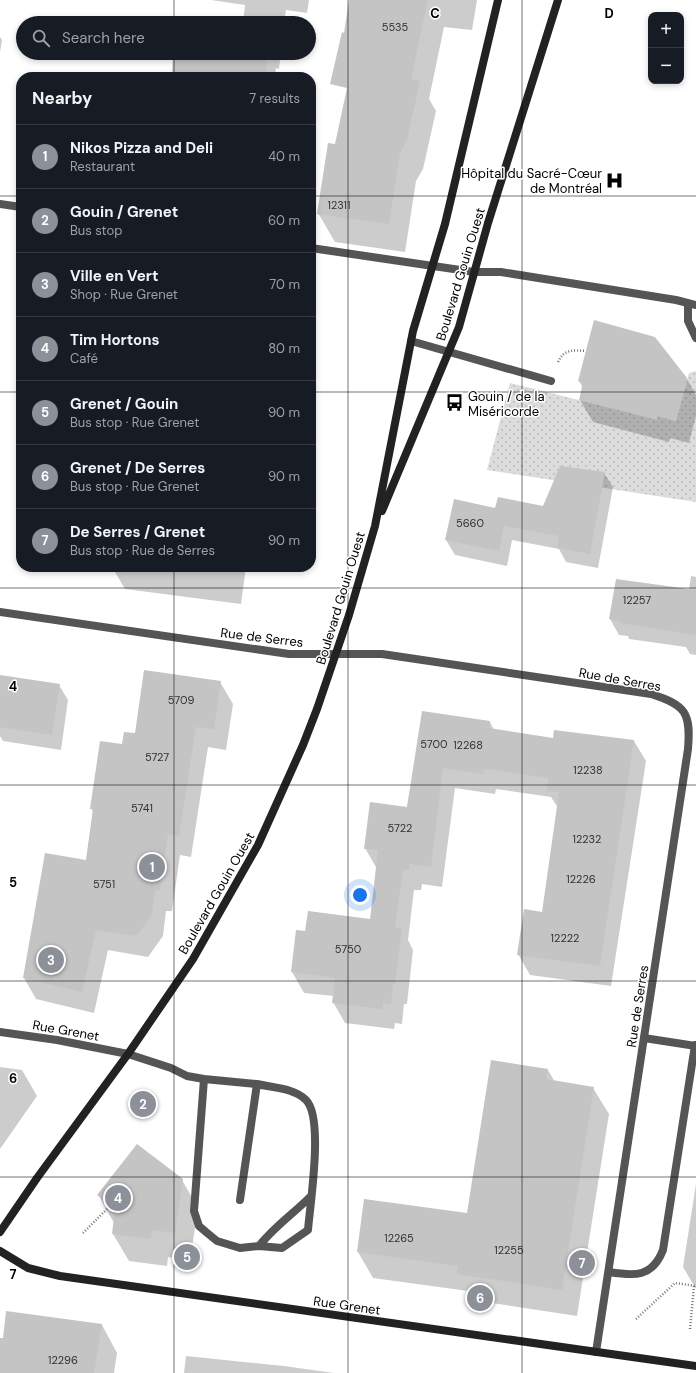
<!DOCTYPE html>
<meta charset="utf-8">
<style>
:root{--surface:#171b24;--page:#242831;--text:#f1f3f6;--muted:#9ea1a6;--line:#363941;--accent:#8c9099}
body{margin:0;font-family:"DM Sans",sans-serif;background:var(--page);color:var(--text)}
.controls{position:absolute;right:12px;top:12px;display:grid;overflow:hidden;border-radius:8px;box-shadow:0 2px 6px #0003}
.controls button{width:36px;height:36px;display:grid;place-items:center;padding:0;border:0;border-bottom:1px solid var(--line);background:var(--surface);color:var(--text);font:20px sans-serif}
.you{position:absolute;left:360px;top:895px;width:14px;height:14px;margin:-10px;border:3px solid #fff;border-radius:50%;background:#1a73e8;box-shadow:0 0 0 6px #1a73e833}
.badge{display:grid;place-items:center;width:26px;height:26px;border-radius:50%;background:var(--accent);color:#fff;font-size:13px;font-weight:700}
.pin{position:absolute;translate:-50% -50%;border:2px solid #fff;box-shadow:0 1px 4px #0006}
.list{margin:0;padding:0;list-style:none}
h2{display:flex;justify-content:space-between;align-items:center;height:52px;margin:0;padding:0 16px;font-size:17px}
h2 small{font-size:13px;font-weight:400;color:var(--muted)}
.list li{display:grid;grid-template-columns:26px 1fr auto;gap:12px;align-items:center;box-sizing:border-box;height:64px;padding:0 16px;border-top:1px solid var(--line)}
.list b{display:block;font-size:15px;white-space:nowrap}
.list p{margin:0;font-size:13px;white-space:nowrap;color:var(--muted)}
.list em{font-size:13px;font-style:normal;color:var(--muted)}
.icon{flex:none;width:22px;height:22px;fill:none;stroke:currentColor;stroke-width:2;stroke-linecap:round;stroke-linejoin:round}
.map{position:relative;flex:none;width:696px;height:1373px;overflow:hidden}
.search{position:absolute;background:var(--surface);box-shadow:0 2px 6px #0003;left:16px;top:16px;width:300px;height:44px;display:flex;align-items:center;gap:10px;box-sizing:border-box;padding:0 14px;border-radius:22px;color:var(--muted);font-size:15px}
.panel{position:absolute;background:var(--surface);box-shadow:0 2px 6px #0003;left:16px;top:72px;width:300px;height:500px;border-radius:16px}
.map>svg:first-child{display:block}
.park{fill:url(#park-dots)}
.shadow{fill:#0003}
.building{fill:#c4c4c4}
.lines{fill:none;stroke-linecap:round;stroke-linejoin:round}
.path{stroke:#777;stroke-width:2.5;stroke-dasharray:1 2;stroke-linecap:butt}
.lane{stroke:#555;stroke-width:8}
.street{stroke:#555;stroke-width:8}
.secondary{stroke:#222;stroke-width:8}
.grid{fill:none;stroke:#000;stroke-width:1;stroke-opacity:0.55}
.labels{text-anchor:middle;stroke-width:3;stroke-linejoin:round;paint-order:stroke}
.number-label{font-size:11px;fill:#313131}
.poi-label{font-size:13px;fill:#000;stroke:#fff;text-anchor:end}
.street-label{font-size:13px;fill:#000;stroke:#fff}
.grid-label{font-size:13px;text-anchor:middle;font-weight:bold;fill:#000;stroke:#fff;stroke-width:3;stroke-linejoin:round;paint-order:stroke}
</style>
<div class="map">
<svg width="696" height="1373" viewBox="0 0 696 1373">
<defs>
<pattern id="park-dots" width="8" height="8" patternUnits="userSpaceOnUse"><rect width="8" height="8" fill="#dcdcdc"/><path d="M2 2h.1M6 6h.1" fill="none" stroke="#bbb" stroke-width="1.8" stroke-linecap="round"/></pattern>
</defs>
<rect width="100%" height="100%" fill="#fff"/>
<path class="park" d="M 696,371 L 696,502 L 487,470 L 510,383 L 611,408 L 636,410 L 676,421 L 689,373 Z"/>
<path class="shadow" d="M 211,0 L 309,0 L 307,13 L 286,10 L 284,23 L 243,23 L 245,5 Z
M 380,0 L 477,0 L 472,30 L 444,27 L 429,99 L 436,111 L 423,169 L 416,181 L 405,252 L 335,242 L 318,213 L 335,145 Z
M 0,37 L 2,40 L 0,52 Z
M 239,53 L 281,53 L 279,69 L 276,68 L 275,77 L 236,77 Z
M 101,75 L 118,77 L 101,77 Z
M 687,379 L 696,395 L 696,416 L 689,443 L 670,438 L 669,442 L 593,422 L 580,400 L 583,388 L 579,381 Z
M 604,473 L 613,487 L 598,568 L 566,562 L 559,549 L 512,540 L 507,566 L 455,555 L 446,540 L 496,509 L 543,507 Z
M 112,567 L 246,567 L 241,604 L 125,589 Z
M 691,576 L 696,577 L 696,655 L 690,654 L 686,647 L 629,639 L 628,636 L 619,635 L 610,619 L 689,590 Z
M 220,682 L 233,704 L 226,750 L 208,747 L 191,857 L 180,855 L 172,911 L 166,911 L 163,936 L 148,957 L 108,950 L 94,1013 L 36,999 L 24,978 L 86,861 L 93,812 L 91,808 L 123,745 L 135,734 Z
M 0,685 L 59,685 L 68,700 L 61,750 L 3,741 L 0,736 Z
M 423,712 L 490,722 L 494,730 L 554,739 L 634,741 L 646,761 L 611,986 L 530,975 L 518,954 L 543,913 L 558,808 L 551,797 L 496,789 L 495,794 L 455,788 L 442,887 L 422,884 L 421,890 L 414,890 L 408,940 L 413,950 L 407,1004 L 404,1004 L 402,1024 L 395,1023 L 394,1029 L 345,1023 L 333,1002 L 334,996 L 304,993 L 292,972 L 297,931 L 306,932 L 371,920 L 377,869 L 365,848 L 407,808 Z
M 0,1067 L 22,1070 L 37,1096 L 0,1149 Z
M 548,1070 L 555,1082 L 593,1088 L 609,1114 L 577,1316 L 473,1300 L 468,1291 L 373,1278 L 358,1252 L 467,1214 Z
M 182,1180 L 198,1208 L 190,1260 L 168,1257 L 167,1266 L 129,1261 L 113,1234 L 114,1223 L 99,1196 Z
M 696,1184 L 696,1289 L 683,1267 Z
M 102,1325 L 117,1353 L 114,1373 L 0,1373 L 0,1339 Z
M 186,1356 L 284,1366 L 334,1373 L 184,1373 Z"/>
<path class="building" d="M 349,0 L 428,0 L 411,79 L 420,81 L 407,140 L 400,153 L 389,224 L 317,214 L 328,143 L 335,144 L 347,88 L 330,84 L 342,32 L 344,33 Z
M 242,20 L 265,23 L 242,23 Z
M 173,53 L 271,53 L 268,53 L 265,77 L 172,77 Z
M 594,320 L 655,337 L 687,378 L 676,421 L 658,416 L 657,420 L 579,400 L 583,383 L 578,381 Z
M 560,466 L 605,472 L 590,554 L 557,548 L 559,536 L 504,526 L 499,551 L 445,540 L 454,499 L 495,508 L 498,497 L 543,506 Z
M 616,579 L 696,590 L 696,635 L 619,623 L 620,621 L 609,619 Z
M 144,670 L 221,681 L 214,729 L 196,727 L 179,836 L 168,834 L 160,890 L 155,890 L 152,915 L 136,936 L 96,930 L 82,992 L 23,978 L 45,853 L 86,860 L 93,809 L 90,809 L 100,741 L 122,744 L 124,732 L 135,733 Z
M 0,675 L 60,684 L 52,735 L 0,727 Z
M 422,711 L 490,721 L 489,728 L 553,738 L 554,730 L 634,740 L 600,966 L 517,955 L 524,909 L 542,912 L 559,792 L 547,791 L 548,778 L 485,769 L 484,774 L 443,768 L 431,867 L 410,864 L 409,870 L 403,870 L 395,927 L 402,928 L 395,984 L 393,984 L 391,1004 L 383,1003 L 383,1009 L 332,1003 L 335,978 L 291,972 L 296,930 L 305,931 L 308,911 L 370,919 L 378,850 L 364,849 L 370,802 L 407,807 Z
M 491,1060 L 548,1069 L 546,1079 L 594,1087 L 562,1290 L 457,1274 L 458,1266 L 357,1252 L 364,1199 L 467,1213 Z
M 137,1144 L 183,1179 L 175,1233 L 152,1230 L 151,1239 L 112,1234 L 115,1209 L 97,1195 Z
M 6,1311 L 102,1324 L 94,1373 L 0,1373 L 0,1338 L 3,1338 Z"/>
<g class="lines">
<path class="path" d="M 558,362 C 564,349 573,350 586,351
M 83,1233 L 110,1206
M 636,1319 L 675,1283 L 696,1286
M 690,1329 L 694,1286"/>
<path class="lane" d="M 474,272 L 501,272 L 676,300 L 696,305
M 688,303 L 688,321 L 696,338
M 411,341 L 551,381
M 644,1038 L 696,1046
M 128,1054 L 171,1068 L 187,1076 L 204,1079 L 257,1084 L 240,1200
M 204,1079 L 194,1211 L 199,1226 L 206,1232 L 217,1241 L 240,1248 L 259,1246 L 282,1248 L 308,1230 C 310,1204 324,1118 306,1100 C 294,1088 274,1088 257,1084
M 259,1246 C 274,1227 293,1214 310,1197
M 609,1272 C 634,1276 652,1278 663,1250 L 695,1045"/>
<path class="street" d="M 0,204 L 21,207
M 311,248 L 474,272
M 0,612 L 289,654 L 382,654 L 651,694 C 686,705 691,713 688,749 L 596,1352
M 0,1032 L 57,1040 L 128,1054"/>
<path class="secondary" d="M 382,511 L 459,327 L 488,223 L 558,0
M 0,1232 L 37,1178 L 128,1054 L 193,959 L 258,845 L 303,745 L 317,709 L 349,615 L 375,526 L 413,331 L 445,224 L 498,0
M 0,1251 L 28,1268 L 60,1276 L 696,1366"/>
</g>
<path class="grid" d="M 174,0 L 174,23M 348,0 L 348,1373M 522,0 L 522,1373M 174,53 L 174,77M 0,196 L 21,196M 311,196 L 696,196M 0,392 L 21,392M 311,392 L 696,392M 174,567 L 174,1373M 0,588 L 696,588M 0,785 L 696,785M 0,981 L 696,981M 0,1177 L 696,1177"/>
<defs>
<symbol id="hospital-bare" viewBox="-9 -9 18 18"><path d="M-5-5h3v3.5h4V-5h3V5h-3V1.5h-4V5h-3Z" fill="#000" stroke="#fff" stroke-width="2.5" paint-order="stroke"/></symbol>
<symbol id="bus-bare" viewBox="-9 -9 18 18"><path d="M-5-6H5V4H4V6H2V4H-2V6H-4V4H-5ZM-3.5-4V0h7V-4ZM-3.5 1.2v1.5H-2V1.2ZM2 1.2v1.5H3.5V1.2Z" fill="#000" stroke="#fff" stroke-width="2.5" paint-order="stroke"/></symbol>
</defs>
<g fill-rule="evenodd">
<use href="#hospital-bare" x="602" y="168" width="25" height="25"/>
<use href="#bus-bare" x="442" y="390" width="25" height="25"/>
</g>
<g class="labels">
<g class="number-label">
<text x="395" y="31">5535</text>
<text x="339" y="209">12311</text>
<text x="470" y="527">5660</text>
<text x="637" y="604">12257</text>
<text x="181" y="704">5709</text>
<text x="434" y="748">5700</text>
<text x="468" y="749">12268</text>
<text x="157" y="761">5727</text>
<text x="588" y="774">12238</text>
<text x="142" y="812">5741</text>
<text x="400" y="832">5722</text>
<text x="587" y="843">12232</text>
<text x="581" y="883">12226</text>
<text x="104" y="888">5751</text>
<text x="565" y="942">12222</text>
<text x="348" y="953">5750</text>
<text x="399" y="1242">12265</text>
<text x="509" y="1254">12255</text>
<text x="63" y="1364">12296</text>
</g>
<g class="poi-label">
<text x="602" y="178">Hôpital du Sacré-Cœur<tspan x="602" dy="15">de Montréal</tspan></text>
<text x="468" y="401" text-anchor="start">Gouin / de la<tspan x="468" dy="15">Miséricorde</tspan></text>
</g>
<g class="street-label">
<text transform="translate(460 274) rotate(-73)" y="5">Boulevard Gouin Ouest</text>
<text transform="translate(340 598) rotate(-73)" y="5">Boulevard Gouin Ouest</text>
<text transform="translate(262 637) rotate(7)" y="5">Rue de Serres</text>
<text transform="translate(620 679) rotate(10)" y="5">Rue de Serres</text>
<text transform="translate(216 893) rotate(-60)" y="5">Boulevard Gouin Ouest</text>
<text transform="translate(637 1006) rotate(-81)" y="5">Rue de Serres</text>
<text transform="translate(66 1030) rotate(10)" y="5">Rue Grenet</text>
<text transform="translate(347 1305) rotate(8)" y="5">Rue Grenet</text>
</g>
</g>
<g class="grid-label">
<text x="435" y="18">C</text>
<text x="609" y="18">D</text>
<text x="13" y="691">4</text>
<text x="13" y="887">5</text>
<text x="13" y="1083">6</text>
<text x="13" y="1279">7</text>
</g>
</svg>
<div class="controls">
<button>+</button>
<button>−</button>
</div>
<div class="you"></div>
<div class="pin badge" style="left:152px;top:867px">1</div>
<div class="pin badge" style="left:143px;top:1104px">2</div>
<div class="pin badge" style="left:51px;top:960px">3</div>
<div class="pin badge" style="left:118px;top:1198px">4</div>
<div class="pin badge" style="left:187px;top:1257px">5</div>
<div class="pin badge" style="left:480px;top:1298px">6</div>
<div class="pin badge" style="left:582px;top:1263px">7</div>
<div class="search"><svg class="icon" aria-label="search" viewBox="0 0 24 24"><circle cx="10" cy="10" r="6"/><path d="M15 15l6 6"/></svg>Search here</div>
<section class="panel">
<h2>Nearby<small>7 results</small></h2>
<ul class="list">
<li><span class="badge">1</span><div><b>Nikos Pizza and Deli</b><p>Restaurant</p></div><em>40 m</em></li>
<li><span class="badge">2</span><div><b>Gouin / Grenet</b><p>Bus stop</p></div><em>60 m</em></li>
<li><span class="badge">3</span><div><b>Ville en Vert</b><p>Shop · Rue Grenet</p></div><em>70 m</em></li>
<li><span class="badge">4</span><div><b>Tim Hortons</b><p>Café</p></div><em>80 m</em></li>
<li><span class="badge">5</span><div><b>Grenet / Gouin</b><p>Bus stop · Rue Grenet</p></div><em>90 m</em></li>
<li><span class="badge">6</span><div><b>Grenet / De Serres</b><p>Bus stop · Rue Grenet</p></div><em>90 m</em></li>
<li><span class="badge">7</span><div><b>De Serres / Grenet</b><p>Bus stop · Rue de Serres</p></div><em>90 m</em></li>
</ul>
</section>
</div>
